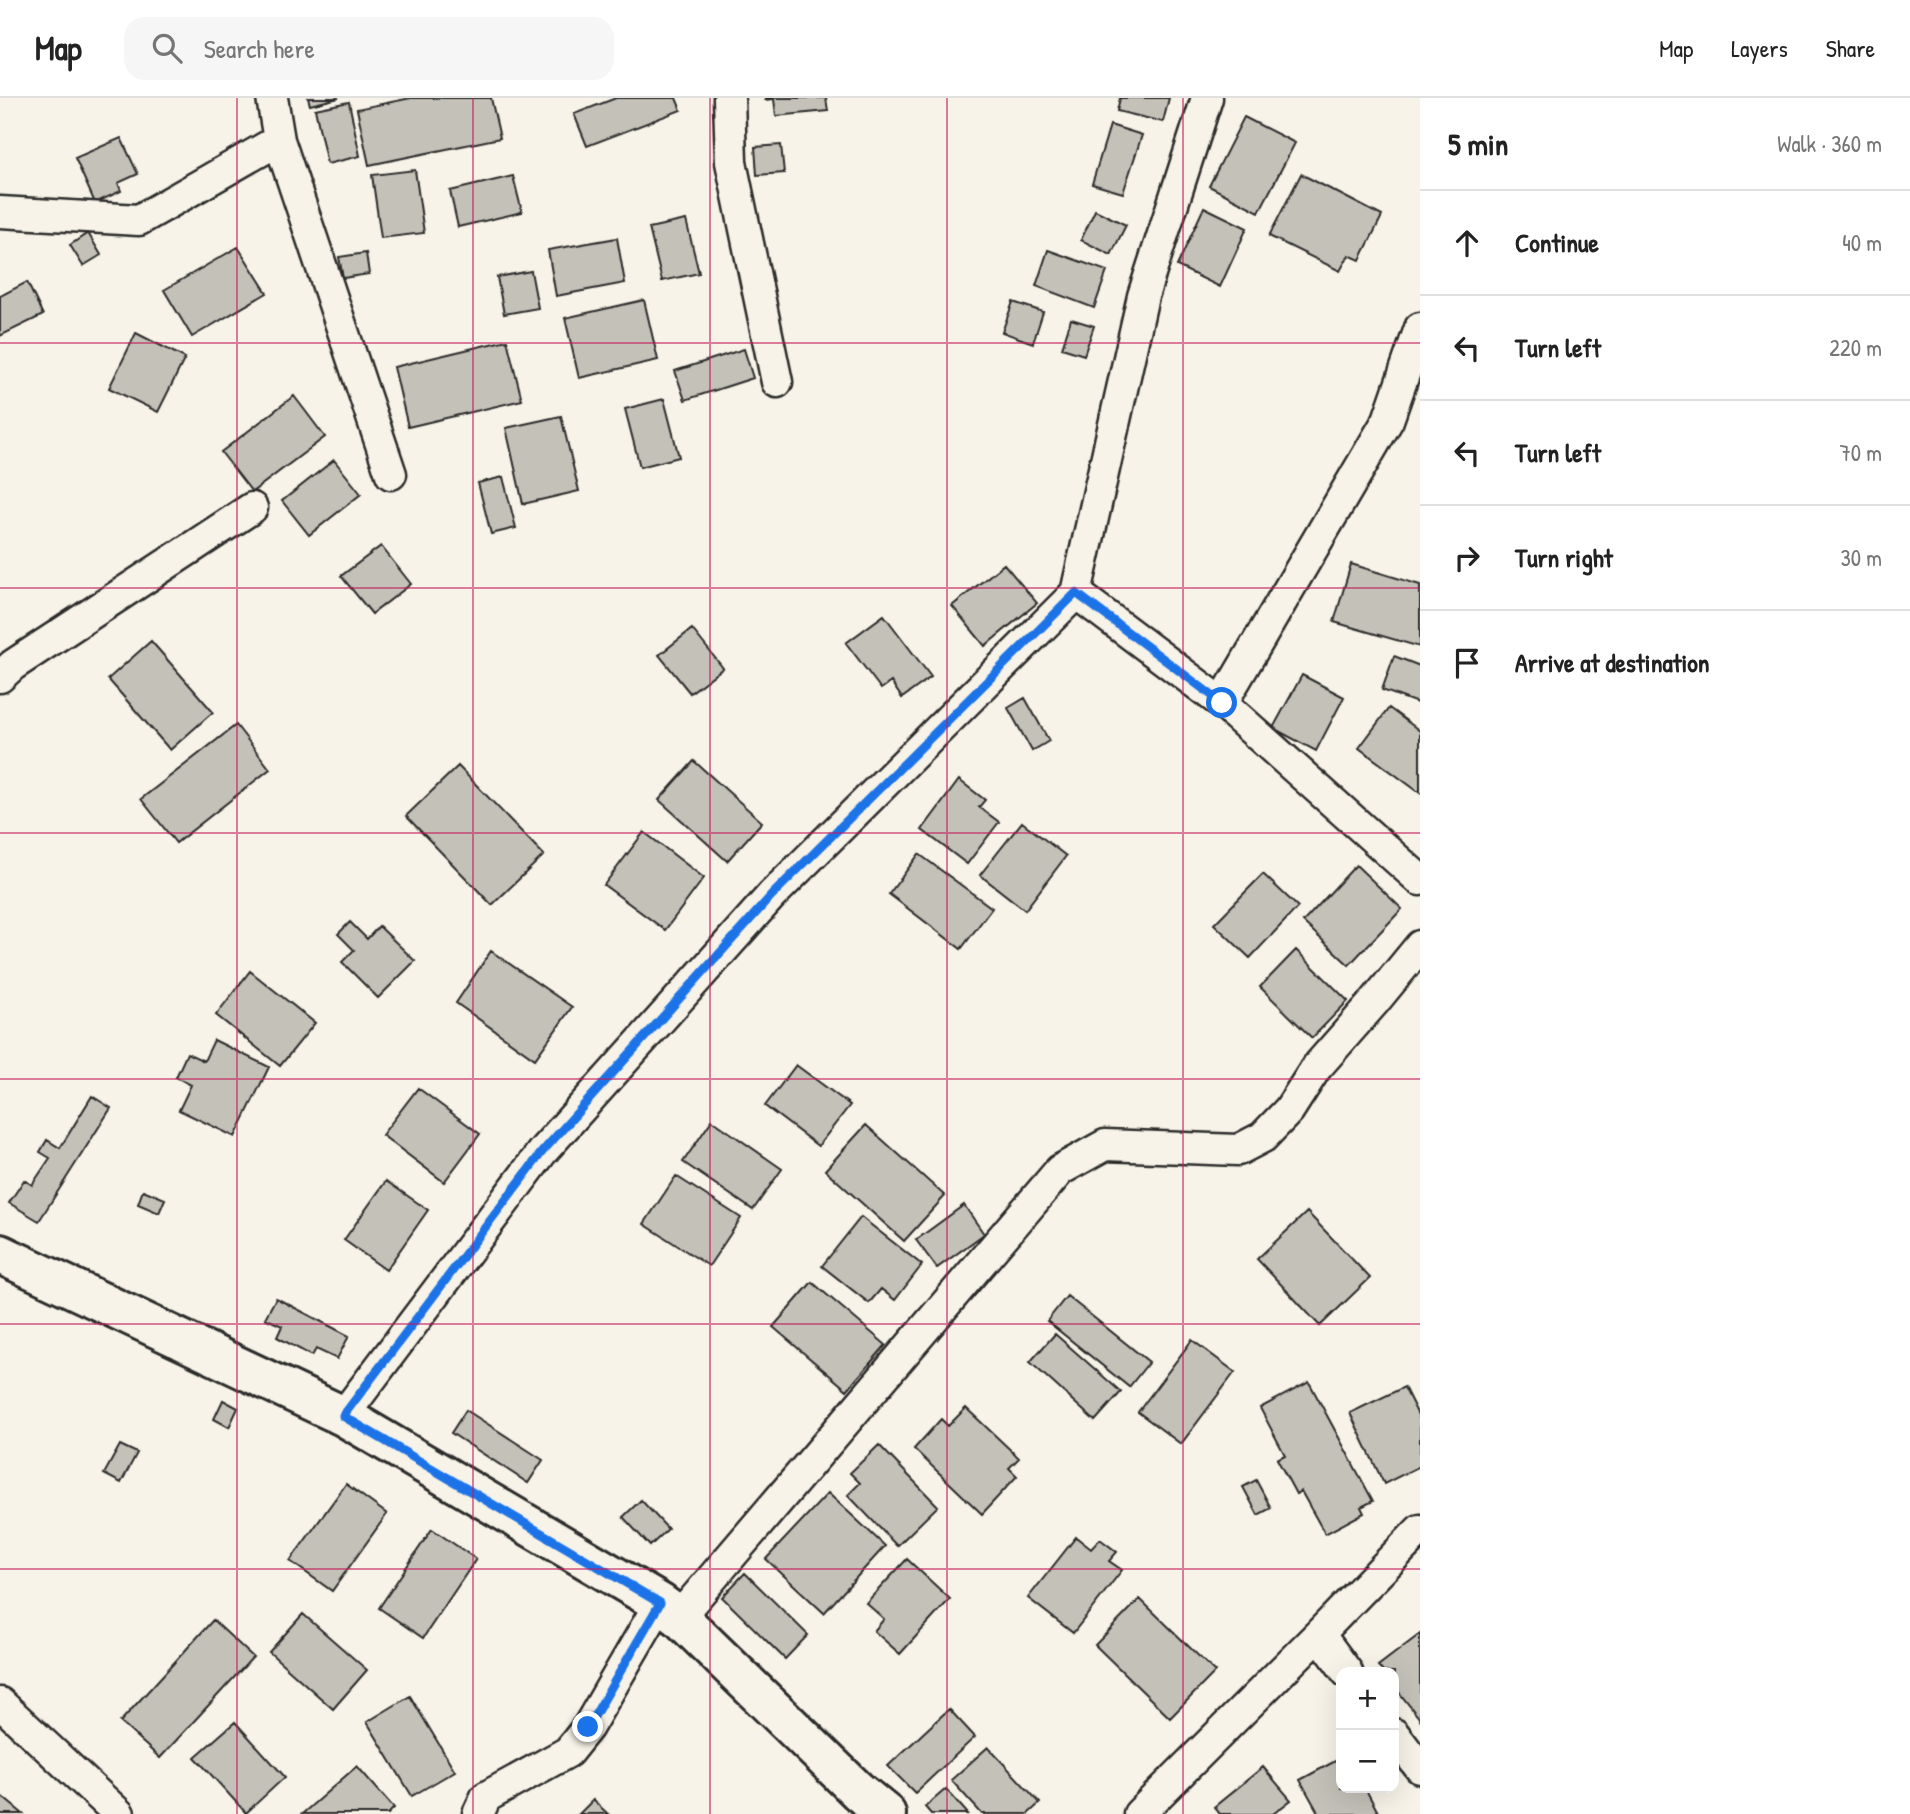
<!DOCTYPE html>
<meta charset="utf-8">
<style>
:root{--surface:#fff;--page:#f6f6f6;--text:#222;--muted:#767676;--line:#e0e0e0}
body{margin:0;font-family:"Patrick Hand",sans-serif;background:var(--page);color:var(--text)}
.controls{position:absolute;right:21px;bottom:21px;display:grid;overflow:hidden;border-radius:14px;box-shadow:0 7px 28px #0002}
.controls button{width:63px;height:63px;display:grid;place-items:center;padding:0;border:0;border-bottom:2px solid var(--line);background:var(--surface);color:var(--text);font:35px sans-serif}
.stop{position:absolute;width:21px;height:21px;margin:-16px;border:5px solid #1a73e8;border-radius:50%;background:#fff}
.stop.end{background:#1a73e8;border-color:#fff;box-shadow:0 2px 7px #0008}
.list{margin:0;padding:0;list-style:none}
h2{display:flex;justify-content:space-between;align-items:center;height:91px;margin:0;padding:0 28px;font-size:30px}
h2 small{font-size:23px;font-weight:400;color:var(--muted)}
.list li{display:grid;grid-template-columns:46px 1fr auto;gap:21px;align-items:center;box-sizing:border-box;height:105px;padding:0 28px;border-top:2px solid var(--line)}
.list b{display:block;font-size:26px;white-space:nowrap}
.list em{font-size:23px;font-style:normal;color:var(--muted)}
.icon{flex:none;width:38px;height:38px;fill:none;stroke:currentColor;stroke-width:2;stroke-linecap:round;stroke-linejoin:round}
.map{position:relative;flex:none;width:1420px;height:1716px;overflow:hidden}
header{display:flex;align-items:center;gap:42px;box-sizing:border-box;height:98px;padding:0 35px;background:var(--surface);border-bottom:2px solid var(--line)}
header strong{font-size:33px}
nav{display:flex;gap:38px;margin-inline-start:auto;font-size:24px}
.search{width:490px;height:63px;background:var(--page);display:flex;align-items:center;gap:18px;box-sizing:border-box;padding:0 24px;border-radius:21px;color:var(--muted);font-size:26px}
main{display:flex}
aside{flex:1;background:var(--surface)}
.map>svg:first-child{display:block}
.building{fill:#c4c1b9;stroke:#2b2b2b;stroke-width:2}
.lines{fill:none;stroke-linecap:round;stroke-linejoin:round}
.street-casing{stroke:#2b2b2b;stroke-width:35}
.secondary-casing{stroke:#2b2b2b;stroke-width:44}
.street{stroke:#f7f3e8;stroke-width:30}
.secondary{stroke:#f7f3e8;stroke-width:38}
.route{stroke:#1a73e8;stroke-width:9}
.grid{fill:none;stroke:#c2185b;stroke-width:2;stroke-opacity:0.55}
</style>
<header>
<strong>Map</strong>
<div class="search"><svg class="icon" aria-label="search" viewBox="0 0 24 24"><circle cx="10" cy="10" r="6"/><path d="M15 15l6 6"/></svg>Search here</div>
<nav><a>Map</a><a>Layers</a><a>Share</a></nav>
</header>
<main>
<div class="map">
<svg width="1420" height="1716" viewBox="0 0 1420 1716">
<rect width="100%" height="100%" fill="#f7f3e8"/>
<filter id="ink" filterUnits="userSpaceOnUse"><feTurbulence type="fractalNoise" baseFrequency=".0143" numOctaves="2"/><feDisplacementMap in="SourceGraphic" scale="14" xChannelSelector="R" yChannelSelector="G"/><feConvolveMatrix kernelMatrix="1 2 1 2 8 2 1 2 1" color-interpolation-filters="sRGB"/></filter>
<g filter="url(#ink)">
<path class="building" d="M 308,0 L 339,0 L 310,7 Z
M 411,0 L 491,0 L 500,40 L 369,67 L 357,11 Z
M 616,0 L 676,0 L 681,12 L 587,48 L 574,16 Z
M 765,0 L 826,0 L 828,13 L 776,18 L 774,1 L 765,2 Z
M 1120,0 L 1169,0 L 1163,24 L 1117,13 Z
M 349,4 L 360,58 L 327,66 L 315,11 Z
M 1244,19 L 1295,45 L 1259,114 L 1209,88 Z
M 1110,27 L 1142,37 L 1123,95 L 1092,86 Z
M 121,40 L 138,76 L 118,85 L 121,93 L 95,105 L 75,60 Z
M 781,47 L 784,75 L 757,77 L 755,49 Z
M 415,72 L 424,135 L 381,140 L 372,77 Z
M 1301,76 L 1382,118 L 1360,162 L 1349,157 L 1340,173 L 1269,138 Z
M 513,78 L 522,114 L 458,129 L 450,93 Z
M 1204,109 L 1247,130 L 1220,189 L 1177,168 Z
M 1095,112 L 1126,127 L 1111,157 L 1081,142 Z
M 686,122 L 699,175 L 662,183 L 649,130 Z
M 88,135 L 101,157 L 83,168 L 70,147 Z
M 617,140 L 625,185 L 556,198 L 548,152 Z
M 238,149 L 267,195 L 192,239 L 164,192 Z
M 1048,152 L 1107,173 L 1094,210 L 1036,188 Z
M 366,155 L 369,176 L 343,180 L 339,159 Z
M 531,173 L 538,210 L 504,216 L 497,179 Z
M 27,184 L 43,217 L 0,238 L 0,198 Z
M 644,202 L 658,262 L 579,280 L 565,220 Z
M 1013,204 L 1043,214 L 1033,245 L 1002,234 Z
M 1071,221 L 1094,228 L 1084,257 L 1062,250 Z
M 136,235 L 185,260 L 158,314 L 109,290 Z
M 507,242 L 522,302 L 408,329 L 394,269 Z
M 744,251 L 753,280 L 685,302 L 675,273 Z
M 294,298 L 325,339 L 252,394 L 221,354 Z
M 664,301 L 679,359 L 640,369 L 625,311 Z
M 561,318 L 579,393 L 523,406 L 506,330 Z
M 334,362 L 361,396 L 309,437 L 282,403 Z
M 503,379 L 516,430 L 491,436 L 478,385 Z
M 381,448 L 411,486 L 372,516 L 341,478 Z
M 1004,466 L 1037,505 L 985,548 L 952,508 Z
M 1351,466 L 1420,487 L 1420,549 L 1334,524 Z
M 884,517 L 931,579 L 902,600 L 891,584 L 881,591 L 846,545 Z
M 692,531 L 723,570 L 690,595 L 659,557 Z
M 151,543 L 213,614 L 170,652 L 108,581 Z
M 1394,558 L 1420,568 L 1420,606 L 1382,592 Z
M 1302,577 L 1344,599 L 1316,653 L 1273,630 Z
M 1025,600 L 1049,643 L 1032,653 L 1008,610 Z
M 1389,610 L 1420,633 L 1420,695 L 1359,650 Z
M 236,627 L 270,671 L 176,745 L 141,701 Z
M 694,663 L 762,724 L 727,763 L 659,702 Z
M 458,668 L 544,757 L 492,807 L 406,718 Z
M 959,682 L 985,702 L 979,709 L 999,724 L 967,766 L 922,732 Z
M 1022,724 L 1066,758 L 1025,812 L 980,777 Z
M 644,734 L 704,780 L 665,832 L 604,787 Z
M 919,756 L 992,810 L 961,851 L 889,796 Z
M 1356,767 L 1402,811 L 1349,867 L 1303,824 Z
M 1263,776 L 1298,809 L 1250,860 L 1214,826 Z
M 350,824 L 367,841 L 379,828 L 415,863 L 378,900 L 342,864 L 354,852 L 338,836 Z
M 1296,852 L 1348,903 L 1312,940 L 1260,889 Z
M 491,853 L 572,909 L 535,961 L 456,905 Z
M 250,873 L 315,925 L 280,968 L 216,917 Z
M 214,942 L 269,969 L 235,1039 L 179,1012 L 191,987 L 176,979 L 187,955 L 204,963 Z
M 796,967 L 850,1007 L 818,1048 L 765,1008 Z
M 418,990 L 480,1036 L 444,1084 L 382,1037 Z
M 92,998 L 111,1010 L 39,1123 L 9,1105 L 24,1082 L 32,1087 L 50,1060 L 40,1054 L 47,1042 L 60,1050 Z
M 712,1022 L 782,1071 L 753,1112 L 683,1064 Z
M 866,1027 L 945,1098 L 904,1143 L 825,1072 Z
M 676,1078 L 741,1120 L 709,1168 L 644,1126 Z
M 386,1083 L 428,1112 L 386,1172 L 344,1142 Z
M 143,1092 L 165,1101 L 159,1115 L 138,1106 Z
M 964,1107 L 984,1136 L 937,1170 L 916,1142 Z
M 1307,1114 L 1370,1180 L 1320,1228 L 1257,1161 Z
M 861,1119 L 922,1167 L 895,1202 L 881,1191 L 869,1205 L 822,1168 Z
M 812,1184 L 886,1247 L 847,1292 L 773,1229 Z
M 1067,1198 L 1149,1264 L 1129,1289 L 1047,1223 Z
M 276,1200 L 349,1238 L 337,1261 L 316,1251 L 312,1258 L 277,1239 L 282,1228 L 265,1220 Z
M 1055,1236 L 1121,1294 L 1095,1323 L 1030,1264 Z
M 1192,1242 L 1235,1274 L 1181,1346 L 1138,1314 Z
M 1309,1284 L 1373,1403 L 1361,1409 L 1364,1415 L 1325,1436 L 1301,1393 L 1296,1396 L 1277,1361 L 1285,1357 L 1260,1310 Z
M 1404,1289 L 1420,1321 L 1420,1368 L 1384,1386 L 1350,1315 Z
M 223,1302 L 238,1310 L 229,1329 L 214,1321 Z
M 966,1310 L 1019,1360 L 1009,1370 L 1017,1378 L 982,1416 L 914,1351 L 941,1321 L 948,1328 Z
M 466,1312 L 543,1362 L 528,1385 L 451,1335 Z
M 120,1347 L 137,1355 L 121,1385 L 104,1376 Z
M 879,1347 L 938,1408 L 897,1448 L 848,1397 L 860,1385 L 850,1375 Z
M 1256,1382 L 1271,1410 L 1258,1417 L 1243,1389 Z
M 346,1386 L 387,1416 L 332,1493 L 290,1463 Z
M 828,1395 L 885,1448 L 824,1515 L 766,1461 Z
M 641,1402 L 668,1431 L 650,1448 L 623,1419 Z
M 432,1431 L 476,1461 L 423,1540 L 379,1510 Z
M 1076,1439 L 1091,1451 L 1100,1441 L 1117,1454 L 1109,1463 L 1122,1472 L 1073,1535 L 1028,1500 Z
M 907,1461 L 950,1501 L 900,1556 L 874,1533 L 884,1521 L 866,1505 Z
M 745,1475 L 808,1537 L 785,1561 L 722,1499 Z
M 1140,1501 L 1215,1574 L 1170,1620 L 1095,1547 Z
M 303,1516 L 367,1572 L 333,1611 L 269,1554 Z
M 213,1522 L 253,1559 L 160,1660 L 120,1624 Z
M 1420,1536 L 1420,1621 L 1394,1588 L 1394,1574 L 1383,1574 L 1378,1568 Z
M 410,1598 L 455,1673 L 412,1698 L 367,1624 Z
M 949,1611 L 975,1639 L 915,1695 L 888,1668 Z
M 235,1624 L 285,1679 L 246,1715 L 195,1659 Z
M 988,1649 L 1040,1705 L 1028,1716 L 982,1716 L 951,1682 Z
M 1341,1660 L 1341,1690 L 1365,1690 L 1379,1716 L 1319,1716 L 1300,1682 Z
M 357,1668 L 394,1710 L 388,1716 L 302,1716 Z
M 1263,1669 L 1291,1702 L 1273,1716 L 1220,1716 L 1214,1709 Z
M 946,1691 L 968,1716 L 931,1716 L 925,1709 Z
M 0,1697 L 23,1716 L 0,1716 Z
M 593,1702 L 608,1716 L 579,1716 Z"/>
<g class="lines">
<defs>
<path id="street" d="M 272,0 L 279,42 L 391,376
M 729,0 L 731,64 L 777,284
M 1207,0 L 1143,198 L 1076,495 L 1222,605 L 1420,782
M 0,114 L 139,122 L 279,42
M 0,579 L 13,567 L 252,410
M 1222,605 L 1388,322 L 1420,230
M 343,1318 L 542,1054 L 772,797 L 1076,495
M 679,1519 L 1060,1072 L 1105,1047 L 1238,1052 L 1263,1039 L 1289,1012 L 1316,970 L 1375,903 L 1420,848
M 1319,1536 L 1347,1574
M 0,1605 L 119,1716
M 1394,1636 L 1420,1670
M 478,1716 L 486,1699 L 568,1654 L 588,1629 L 660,1505
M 1139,1716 L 1319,1536 L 1420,1432"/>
<path id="secondary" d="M 0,1156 L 343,1318 L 660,1505 L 679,1519 L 858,1693 L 886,1716"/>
</defs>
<use href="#street" class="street-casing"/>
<use href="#secondary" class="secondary-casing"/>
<use href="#street" class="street"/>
<use href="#secondary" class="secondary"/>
</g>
</g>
<g class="lines" filter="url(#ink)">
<path class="route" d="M 588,1629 L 660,1505 L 343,1318 L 542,1054 L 772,797 L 1076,495 L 1222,605"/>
</g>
<path class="grid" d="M 237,0 L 237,1716M 473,0 L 473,1716M 710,0 L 710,1716M 947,0 L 947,1716M 1183,0 L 1183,1716M 0,245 L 1420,245M 0,490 L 1420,490M 0,735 L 1420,735M 0,981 L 1420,981M 0,1226 L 1420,1226M 0,1471 L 1420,1471"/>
</svg>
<div class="controls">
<button>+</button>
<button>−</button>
</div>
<div class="stop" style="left:1222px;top:605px"></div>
<div class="stop end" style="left:588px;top:1629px"></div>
</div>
<aside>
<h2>5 min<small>Walk · 360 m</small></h2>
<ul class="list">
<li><svg class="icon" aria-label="ahead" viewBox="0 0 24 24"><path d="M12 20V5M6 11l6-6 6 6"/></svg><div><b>Continue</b></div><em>40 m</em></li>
<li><svg class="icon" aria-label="left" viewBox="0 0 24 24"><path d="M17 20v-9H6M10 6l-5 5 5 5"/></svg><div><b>Turn left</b></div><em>220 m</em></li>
<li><svg class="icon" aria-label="left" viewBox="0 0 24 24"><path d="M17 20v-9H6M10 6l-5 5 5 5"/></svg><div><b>Turn left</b></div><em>70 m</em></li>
<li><svg class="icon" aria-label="right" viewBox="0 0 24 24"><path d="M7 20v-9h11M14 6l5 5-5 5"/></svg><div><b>Turn right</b></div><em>30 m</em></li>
<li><svg class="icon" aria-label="arrive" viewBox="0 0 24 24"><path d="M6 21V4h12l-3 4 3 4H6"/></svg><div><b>Arrive at destination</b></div></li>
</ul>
</aside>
</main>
